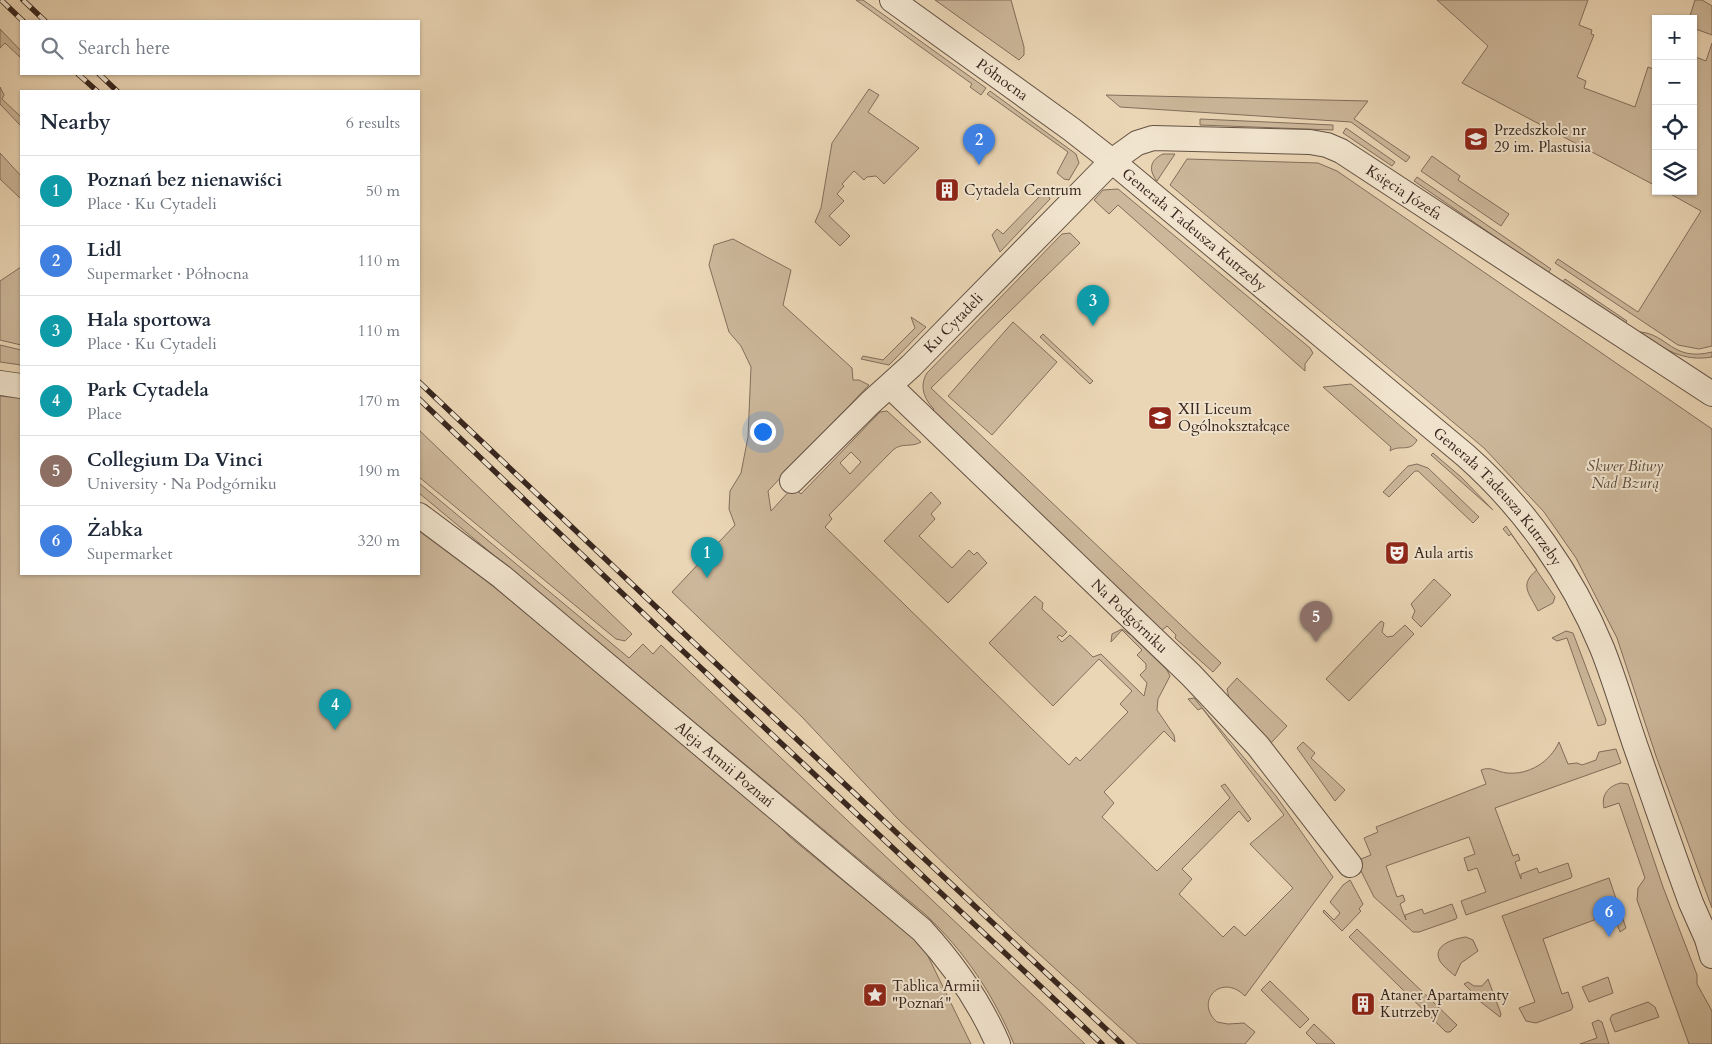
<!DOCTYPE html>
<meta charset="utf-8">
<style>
:root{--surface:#fff;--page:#f6f6f7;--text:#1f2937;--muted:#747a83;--line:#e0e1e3;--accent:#2563eb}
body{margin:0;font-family:Cardo,serif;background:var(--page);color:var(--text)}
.controls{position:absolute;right:15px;top:15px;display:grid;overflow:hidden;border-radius:0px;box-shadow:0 1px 4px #0004}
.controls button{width:45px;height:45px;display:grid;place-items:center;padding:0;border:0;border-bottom:1px solid var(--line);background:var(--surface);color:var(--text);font:25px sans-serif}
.you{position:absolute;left:762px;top:431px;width:18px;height:18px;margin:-12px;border:4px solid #fff;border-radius:50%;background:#1a73e8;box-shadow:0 0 0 8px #1a73e833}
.badge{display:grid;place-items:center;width:32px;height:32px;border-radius:50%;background:var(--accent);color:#fff;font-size:16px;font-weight:700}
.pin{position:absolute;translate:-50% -41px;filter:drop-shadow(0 1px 2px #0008)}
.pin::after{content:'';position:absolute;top:26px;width:18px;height:15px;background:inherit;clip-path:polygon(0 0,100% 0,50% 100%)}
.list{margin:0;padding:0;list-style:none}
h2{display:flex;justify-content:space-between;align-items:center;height:65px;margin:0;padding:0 20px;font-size:21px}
h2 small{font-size:16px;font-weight:400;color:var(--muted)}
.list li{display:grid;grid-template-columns:32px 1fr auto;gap:15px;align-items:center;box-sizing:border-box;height:70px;padding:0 20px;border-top:1px solid var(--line)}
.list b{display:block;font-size:19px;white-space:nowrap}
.list p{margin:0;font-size:16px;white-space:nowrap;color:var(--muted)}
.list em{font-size:16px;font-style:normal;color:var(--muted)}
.icon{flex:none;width:28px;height:28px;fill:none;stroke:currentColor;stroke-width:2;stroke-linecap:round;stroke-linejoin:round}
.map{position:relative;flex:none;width:1712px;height:1044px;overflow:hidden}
.search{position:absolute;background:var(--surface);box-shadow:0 1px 4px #0004;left:20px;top:20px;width:400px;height:55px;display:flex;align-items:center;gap:12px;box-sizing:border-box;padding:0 18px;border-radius:0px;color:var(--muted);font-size:19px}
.panel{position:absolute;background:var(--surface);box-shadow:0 1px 4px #0004;left:20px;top:90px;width:400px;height:485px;border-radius:0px}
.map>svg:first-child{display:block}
.green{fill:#ccb79a;stroke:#826e5c;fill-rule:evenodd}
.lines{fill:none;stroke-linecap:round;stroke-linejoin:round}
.minor-casing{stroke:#645244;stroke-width:26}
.minor{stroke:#f1e4ce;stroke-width:24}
.rail-casing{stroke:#38261e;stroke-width:5.5}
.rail{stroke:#f1e4ce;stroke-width:4;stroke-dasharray:11;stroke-linecap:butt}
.labels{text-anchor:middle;stroke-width:4;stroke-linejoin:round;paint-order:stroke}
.street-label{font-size:15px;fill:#38261e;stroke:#f1e4ce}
.poi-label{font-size:15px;fill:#38261e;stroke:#f1e4ce;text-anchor:start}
.park-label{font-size:15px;font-style:italic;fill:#5d4a3d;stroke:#f1e4ce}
</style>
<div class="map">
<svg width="1712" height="1044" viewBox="0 0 1712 1044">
<rect width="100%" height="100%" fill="#ead5b4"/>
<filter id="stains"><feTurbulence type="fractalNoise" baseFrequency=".004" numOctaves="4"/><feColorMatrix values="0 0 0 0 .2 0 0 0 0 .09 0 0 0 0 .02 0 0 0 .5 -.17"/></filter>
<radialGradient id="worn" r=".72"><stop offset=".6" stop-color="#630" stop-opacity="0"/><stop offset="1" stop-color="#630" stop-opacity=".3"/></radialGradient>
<path class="green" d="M 856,0 L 863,0 L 986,88 L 981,95 L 970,87 L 972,84 Z
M 935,0 L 1011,0 L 1024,47 L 1024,55 L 1019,60 Z
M 1437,0 L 1588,0 L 1579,25 L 1592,30 L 1591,34 L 1594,35 L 1577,77 L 1586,81 L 1584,88 L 1635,107 L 1648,67 L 1656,70 L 1656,186 L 1462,83 L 1488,46 Z
M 1695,0 L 1702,0 L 1712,6 L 1712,35 L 1693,28 L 1693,19 L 1689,19 Z
M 0,29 L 21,51 L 21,58 L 5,43 L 0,48 Z
M 1712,43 L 1712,346 L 1699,349 L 1678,345 L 1555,263 L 1558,259 L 1638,312 L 1701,211 L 1665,191 L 1693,191 L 1693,56 L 1706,61 Z
M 0,87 L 4,95 L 2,99 L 21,117 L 21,126 L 0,104 Z
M 869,89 L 879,95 L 868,112 L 919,148 L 884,184 L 876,176 L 867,177 L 864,180 L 854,171 L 842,184 L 844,186 L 837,194 L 844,201 L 829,216 L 850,236 L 840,246 L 815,222 L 821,208 L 832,143 Z
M 990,91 L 1076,154 L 1079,163 L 1069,180 L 1064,179 L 1057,173 L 1068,152 L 987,94 Z
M 1106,95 L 1368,101 L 1354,119 L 1410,157 L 1406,162 L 1351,122 L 1120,107 Z
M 1200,119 L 1333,125 L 1333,130 L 1200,125 Z
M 1346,128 L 1395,162 L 1392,166 L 1343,133 Z
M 0,153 L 21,176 L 21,199 L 0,179 Z
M 1163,154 L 1175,154 L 1157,181 C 1148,170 1150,160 1163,154 Z
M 1432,156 L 1460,176 L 1458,180 L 1509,214 L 1501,226 L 1421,171 Z
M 1187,159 L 1318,163 L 1337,171 L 1712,429 L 1712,908 L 1656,756 L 1617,638 L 1576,558 L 1544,512 L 1484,448 L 1170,185 Z
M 1417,177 L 1551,269 L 1548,273 L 1414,181 Z
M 1038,188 L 1047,191 L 1050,199 L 1000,252 L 992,235 L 997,229 L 1003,234 L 1041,195 L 1036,189 Z
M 1118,189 L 1310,348 L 1313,353 L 1305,364 L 1305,371 L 1118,205 L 1109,214 L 1094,200 L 1103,190 Z
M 1070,233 L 1080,243 L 931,388 L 1221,663 L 1213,672 L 1175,638 L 1176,635 L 1167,626 L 1160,632 L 930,414 L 934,409 C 924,399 919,386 927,373 L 1062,234 Z
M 733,239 L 791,270 L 783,305 L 852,368 L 853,380 L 859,380 L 869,385 L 768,491 L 771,511 L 793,487 L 801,494 L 880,412 L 887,411 L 921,442 C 911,448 902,442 893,450 L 829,515 L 832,519 L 825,527 L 1069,765 L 1076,757 L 1080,761 L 1128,712 L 1120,704 L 1132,691 L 1099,659 L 1053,706 L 989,643 L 1035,596 L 1043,603 L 1042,609 L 1067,632 L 1062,637 L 1060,635 L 1057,637 L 1062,642 L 1070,635 L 1093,657 L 1101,654 L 1144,696 L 1147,683 L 1140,675 L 1146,669 L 1146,664 L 1137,655 L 1142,650 L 1122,630 L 1111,642 L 1112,634 L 1122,629 L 1131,635 L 1167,670 L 1170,676 L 1158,699 L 1157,710 L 1174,735 L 1175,742 L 1164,731 L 1104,792 L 1114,803 L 1102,817 L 1157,871 L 1230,798 L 1221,786 L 1225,784 L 1251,819 L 1248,822 L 1239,811 L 1182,869 L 1192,879 L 1179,894 L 1223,937 L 1234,926 L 1245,936 L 1293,888 L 1250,844 L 1284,815 L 1202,708 L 1198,710 L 1188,699 L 1194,698 L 1276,796 L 1333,877 L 1245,996 C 1221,972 1194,1002 1217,1022 L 1228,1024 L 1244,1023 L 1255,1032 L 1245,1044 L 1138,1044 L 1016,933 L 897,818 L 802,717 L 672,592 L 735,525 L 729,509 L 730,491 L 741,473 L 748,437 L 751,367 L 741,346 L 729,332 L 709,265 L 714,245 ZM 851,452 L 861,462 L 850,474 L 840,463 Z
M 21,267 L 21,345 L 0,340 L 0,281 Z
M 1565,279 L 1627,321 L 1624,325 L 1563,282 Z
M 911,317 L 926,327 L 889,365 L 861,359 L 863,356 L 883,360 L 915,328 Z
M 1013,322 L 1057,362 L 992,435 L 948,396 Z
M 1640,332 C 1668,334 1672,362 1712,352 L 1712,357 C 1682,362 1664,349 1640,332 Z
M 1043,334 L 1093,381 L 1090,384 L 1040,337 Z
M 0,345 L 21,350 L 21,365 L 0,362 Z
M 1351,384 L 1417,440 C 1410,453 1400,444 1390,451 L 1391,447 L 1323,387 Z
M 0,393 L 21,396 L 21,574 L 419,574 L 419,525 L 765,811 L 791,838 L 923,946 L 971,1044 L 0,1044 Z
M 419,430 L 632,634 L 625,641 L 616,639 L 419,477 Z
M 1433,453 L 1461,477 L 1493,510 L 1431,455 Z
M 1417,464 L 1428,468 L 1479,517 L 1473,523 L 1418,471 L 1415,471 L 1389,497 L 1383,492 L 1408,466 Z
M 419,483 L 629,658 L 643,644 L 653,654 L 661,645 L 1085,1044 L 1014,1044 C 993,994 965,952 926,915 L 419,493 Z
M 931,492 L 941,503 L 931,514 L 935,519 L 919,536 L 952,568 L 969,550 L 974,555 L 977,552 L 987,563 L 948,603 L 884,541 Z
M 1506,526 L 1555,597 L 1553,603 L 1538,611 C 1530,594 1518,585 1537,570 L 1511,534 L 1509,536 L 1503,529 Z
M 1434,579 L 1451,595 L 1421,627 L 1412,618 L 1415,611 L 1411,604 Z
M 1381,621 L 1384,623 L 1382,632 L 1387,637 L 1393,636 L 1405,625 L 1414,634 L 1349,701 L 1326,679 Z
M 1566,631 L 1573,633 L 1606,720 L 1605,724 L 1598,726 L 1567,638 L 1557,641 L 1552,638 Z
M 1237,678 L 1287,726 L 1270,744 L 1229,698 L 1227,689 Z
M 1303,742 L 1315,753 L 1311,758 L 1345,790 L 1335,801 L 1297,748 Z
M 1559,742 L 1568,764 L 1577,763 L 1582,765 L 1596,760 L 1599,752 L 1616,749 L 1621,763 L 1495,808 L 1513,856 L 1518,854 L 1520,860 L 1515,862 L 1521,879 L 1521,874 L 1537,868 L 1539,873 L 1568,863 L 1572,876 L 1571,878 L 1466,915 L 1461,901 L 1486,892 L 1477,868 L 1468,871 L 1464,858 L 1475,854 L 1469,837 L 1386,866 L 1397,897 L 1403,895 L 1405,901 L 1400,904 L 1406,920 L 1405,915 L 1422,909 L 1424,914 L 1452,904 L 1457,917 L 1456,919 L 1419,932 L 1413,932 L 1374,897 L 1356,861 L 1371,855 L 1364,838 L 1378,832 L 1376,827 L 1486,784 L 1481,770 C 1491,766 1497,772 1507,773 C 1529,775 1550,762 1559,742 Z
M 1621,783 L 1628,784 L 1663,887 L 1697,975 L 1697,984 L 1712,1011 L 1712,1044 L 1689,1044 L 1637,900 L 1638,888 L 1645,878 L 1619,803 L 1604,808 C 1601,795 1608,786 1621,783 Z
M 1609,878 L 1626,928 L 1620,932 L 1613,913 L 1543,939 L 1562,994 L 1568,992 L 1573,1007 L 1571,1010 L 1536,1023 L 1526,1021 L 1519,1008 L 1535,1002 L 1502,916 Z
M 1350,880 L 1363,904 L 1359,909 L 1361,911 L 1342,931 L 1323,912 L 1324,910 L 1334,920 L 1340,913 L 1330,902 L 1343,885 Z
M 1357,929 L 1457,1025 L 1450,1032 L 1446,1032 L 1349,937 Z
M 1466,937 L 1473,940 L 1478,951 L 1461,963 L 1455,976 C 1451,972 1441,965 1439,959 C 1433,944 1457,938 1466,937 Z
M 1608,977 L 1613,993 L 1589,1002 L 1582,987 Z
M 1488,979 L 1501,1014 L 1500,1017 L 1477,999 L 1476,996 L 1464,984 L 1468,982 L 1474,986 L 1482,986 Z
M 1270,981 L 1309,1019 L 1300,1028 L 1261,990 Z
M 1648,1002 L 1655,1007 L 1659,1017 L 1615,1032 L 1610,1019 L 1612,1015 Z
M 1598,1020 L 1602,1022 L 1609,1044 L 1580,1044 L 1597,1038 L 1592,1023 Z
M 1314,1024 L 1335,1044 L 1317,1044 L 1306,1033 Z"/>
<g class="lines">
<defs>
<g id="minor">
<path id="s1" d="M 892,0 L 1071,129 L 1112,161 L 1465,455 C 1524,507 1572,575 1602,648 C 1616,683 1626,720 1639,756 C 1656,805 1673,854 1691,903 L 1707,939 L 1712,956"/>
<path d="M 0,383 L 21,386"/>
<path id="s2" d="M 890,386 L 1191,675 L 1258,746 L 1350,865"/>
<path id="s3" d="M 792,481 L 870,403 L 911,366 L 1112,161 L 1137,143 L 1153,138 L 1310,142 L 1327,145 L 1341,151 L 1712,394"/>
<path id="s4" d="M 419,515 L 502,577 L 922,930 C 954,965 979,1000 998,1044"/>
</g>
</defs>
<use href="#minor" class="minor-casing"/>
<use href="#minor" class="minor"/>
<defs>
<path id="rail" d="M 1,0 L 23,21
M 23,0 L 45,21
M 78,74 L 97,91
M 99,74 L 117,91
M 419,382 L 692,641 L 1122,1044
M 419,399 L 669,638 L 1102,1044"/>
</defs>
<use href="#rail" class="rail-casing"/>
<use href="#rail" class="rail"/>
</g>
<defs>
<symbol id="school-square" viewBox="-11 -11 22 22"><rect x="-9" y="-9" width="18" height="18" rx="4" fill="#8f2418" stroke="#f1e4ce"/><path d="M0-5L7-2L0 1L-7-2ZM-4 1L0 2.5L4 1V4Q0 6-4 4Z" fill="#fff"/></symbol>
<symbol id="building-square" viewBox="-11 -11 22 22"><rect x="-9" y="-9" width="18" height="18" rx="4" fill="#8f2418" stroke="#f1e4ce"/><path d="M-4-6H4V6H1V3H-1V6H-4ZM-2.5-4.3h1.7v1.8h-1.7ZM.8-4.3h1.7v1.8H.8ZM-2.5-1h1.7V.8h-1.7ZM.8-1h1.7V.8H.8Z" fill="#fff"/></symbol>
<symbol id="theatre-square" viewBox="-11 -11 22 22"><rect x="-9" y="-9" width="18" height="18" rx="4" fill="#8f2418" stroke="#f1e4ce"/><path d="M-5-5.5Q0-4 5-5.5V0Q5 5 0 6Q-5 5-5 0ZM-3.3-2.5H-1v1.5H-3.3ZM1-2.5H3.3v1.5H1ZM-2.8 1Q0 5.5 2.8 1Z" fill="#fff"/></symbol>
<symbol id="sight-square" viewBox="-11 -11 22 22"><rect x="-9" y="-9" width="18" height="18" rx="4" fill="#8f2418" stroke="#f1e4ce"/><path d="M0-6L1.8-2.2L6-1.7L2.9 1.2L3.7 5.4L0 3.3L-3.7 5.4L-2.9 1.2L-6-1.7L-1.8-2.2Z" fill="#fff"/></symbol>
</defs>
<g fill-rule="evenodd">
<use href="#school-square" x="1462" y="125" width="28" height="28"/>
<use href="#building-square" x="933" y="176" width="28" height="28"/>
<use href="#school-square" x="1146" y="404" width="28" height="28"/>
<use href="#theatre-square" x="1383" y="539" width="28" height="28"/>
<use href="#sight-square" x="861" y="981" width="28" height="28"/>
<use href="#building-square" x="1349" y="990" width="28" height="28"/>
</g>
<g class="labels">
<g class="street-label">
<text dy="5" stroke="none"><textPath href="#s1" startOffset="136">Północna</textPath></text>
<text dy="5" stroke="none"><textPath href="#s3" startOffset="765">Księcia Józefa</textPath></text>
<text dy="5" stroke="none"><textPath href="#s1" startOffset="380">Generała Tadeusza Kutrzeby</textPath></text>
<text dy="5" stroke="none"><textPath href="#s3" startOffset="226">Ku Cytadeli</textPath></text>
<text dy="5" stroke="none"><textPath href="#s1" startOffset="785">Generała Tadeusza Kutrzeby</textPath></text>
<text dy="5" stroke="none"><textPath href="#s2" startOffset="332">Na Podgórniku</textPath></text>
<text dy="5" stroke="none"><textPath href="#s4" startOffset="395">Aleja Armii Poznań</textPath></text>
</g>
<g class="poi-label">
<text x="1494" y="135">Przedszkole nr<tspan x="1494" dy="17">29 im. Plastusia</tspan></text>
<text x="964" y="195">Cytadela Centrum</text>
<text x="1178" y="414">XII Liceum<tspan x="1178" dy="17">Ogólnokształcące</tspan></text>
<text x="1414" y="558">Aula artis</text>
<text x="892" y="991">Tablica Armii<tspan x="892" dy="17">"Poznań"</tspan></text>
<text x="1380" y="1000">Ataner Apartamenty<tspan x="1380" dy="17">Kutrzeby</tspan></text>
</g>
<g class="park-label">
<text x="1625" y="471">Skwer Bitwy<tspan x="1625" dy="17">Nad Bzurą</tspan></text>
</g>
</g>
<rect width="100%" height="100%" filter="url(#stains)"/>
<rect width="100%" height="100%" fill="url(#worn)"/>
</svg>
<div class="controls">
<button>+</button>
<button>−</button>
<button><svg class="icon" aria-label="locate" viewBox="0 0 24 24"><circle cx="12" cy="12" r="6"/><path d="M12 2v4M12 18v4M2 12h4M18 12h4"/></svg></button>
<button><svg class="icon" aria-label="layers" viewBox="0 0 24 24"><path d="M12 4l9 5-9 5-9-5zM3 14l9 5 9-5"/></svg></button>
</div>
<div class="you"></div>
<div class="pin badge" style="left:707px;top:578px;background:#0f9aa8">1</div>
<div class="pin badge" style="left:979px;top:165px;background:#3f7fe0">2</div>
<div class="pin badge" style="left:1093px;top:326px;background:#0f9aa8">3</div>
<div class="pin badge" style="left:335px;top:730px;background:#0f9aa8">4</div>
<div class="pin badge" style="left:1316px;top:642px;background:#8d6e63">5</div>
<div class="pin badge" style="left:1609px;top:937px;background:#3f7fe0">6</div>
<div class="search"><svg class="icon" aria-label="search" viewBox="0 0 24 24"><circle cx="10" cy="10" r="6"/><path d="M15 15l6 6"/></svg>Search here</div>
<section class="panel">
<h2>Nearby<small>6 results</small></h2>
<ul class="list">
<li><span class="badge" style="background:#0f9aa8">1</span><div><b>Poznań bez nienawiści</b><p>Place · Ku Cytadeli</p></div><em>50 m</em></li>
<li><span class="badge" style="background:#3f7fe0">2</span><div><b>Lidl</b><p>Supermarket · Północna</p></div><em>110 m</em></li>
<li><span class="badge" style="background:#0f9aa8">3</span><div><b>Hala sportowa</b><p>Place · Ku Cytadeli</p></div><em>110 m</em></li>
<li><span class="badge" style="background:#0f9aa8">4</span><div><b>Park Cytadela</b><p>Place</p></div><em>170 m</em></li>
<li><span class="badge" style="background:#8d6e63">5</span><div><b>Collegium Da Vinci</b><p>University · Na Podgórniku</p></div><em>190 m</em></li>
<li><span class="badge" style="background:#3f7fe0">6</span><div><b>Żabka</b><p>Supermarket</p></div><em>320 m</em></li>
</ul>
</section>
</div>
